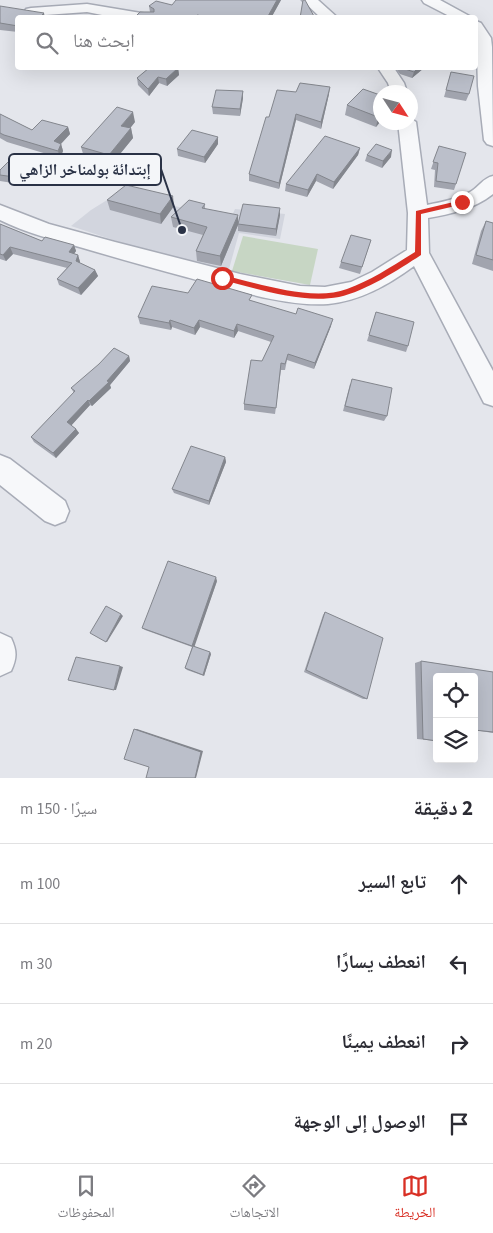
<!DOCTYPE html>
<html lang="ar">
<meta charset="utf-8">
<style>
:root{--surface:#fff;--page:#f7f7f7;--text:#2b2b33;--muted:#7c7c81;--line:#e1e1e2;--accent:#d93025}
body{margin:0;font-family:"Source Sans 3","Noto Naskh Arabic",sans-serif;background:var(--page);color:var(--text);direction:rtl}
.controls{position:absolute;right:15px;bottom:15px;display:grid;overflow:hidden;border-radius:5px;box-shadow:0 5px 20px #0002}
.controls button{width:45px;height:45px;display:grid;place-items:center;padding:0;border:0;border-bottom:1px solid var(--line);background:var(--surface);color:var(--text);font:25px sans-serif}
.compass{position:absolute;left:373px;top:85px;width:45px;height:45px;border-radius:50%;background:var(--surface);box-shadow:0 5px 20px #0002;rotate:126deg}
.stop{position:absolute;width:15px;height:15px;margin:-11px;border:4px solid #d93025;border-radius:50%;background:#fff}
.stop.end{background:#d93025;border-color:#fff;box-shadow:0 1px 5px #0008}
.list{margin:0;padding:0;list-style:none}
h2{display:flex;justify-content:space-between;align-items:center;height:65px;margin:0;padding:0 20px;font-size:21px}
h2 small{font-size:16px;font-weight:400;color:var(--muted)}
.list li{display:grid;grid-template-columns:32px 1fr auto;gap:15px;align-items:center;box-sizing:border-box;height:80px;padding:0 20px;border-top:1px solid var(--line)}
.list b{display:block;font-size:19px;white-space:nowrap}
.list em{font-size:16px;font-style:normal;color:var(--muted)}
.icon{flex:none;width:28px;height:28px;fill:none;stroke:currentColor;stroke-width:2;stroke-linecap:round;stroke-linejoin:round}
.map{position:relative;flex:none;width:493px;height:778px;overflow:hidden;direction:ltr}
.search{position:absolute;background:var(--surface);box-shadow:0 5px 20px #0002;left:15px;right:15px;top:15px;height:55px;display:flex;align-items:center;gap:12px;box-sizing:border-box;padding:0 18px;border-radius:5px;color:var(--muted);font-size:19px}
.sheet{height:385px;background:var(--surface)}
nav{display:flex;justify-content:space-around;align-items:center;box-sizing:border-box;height:70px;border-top:1px solid var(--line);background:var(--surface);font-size:14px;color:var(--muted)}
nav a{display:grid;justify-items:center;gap:2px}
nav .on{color:var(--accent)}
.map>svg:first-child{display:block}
.built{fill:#d2d5de}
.green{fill:#c7d6c4}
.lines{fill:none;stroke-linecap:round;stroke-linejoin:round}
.minor-casing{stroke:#a8acb7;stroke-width:3}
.minor{fill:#f7f8fa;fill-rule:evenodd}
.wall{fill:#a1a4ae}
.shaded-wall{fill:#83868d}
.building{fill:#bbbfca;stroke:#83868d}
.route{fill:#d93025}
.leader{fill:none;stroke:#2a3246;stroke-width:2}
.callout-dot{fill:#2a3246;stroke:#f4f6f9;stroke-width:2}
.callout{fill:#f4f6f9;stroke:#2a3246;stroke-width:2}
.callout-label{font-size:16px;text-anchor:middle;font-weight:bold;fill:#2a3246}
</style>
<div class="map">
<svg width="493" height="778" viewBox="0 0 493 778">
<rect width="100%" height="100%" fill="#e4e6ec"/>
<path class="built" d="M 120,192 L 230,220 L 235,209 L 285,214 L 280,239 L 239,233 L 229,269 L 162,256 L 71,226 L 91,210 Z"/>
<path class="green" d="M 243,236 L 318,249 L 310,285 L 232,271 Z"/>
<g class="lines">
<defs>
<path id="minor" d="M 302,0 L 318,0 L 338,18 L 321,18 Z
M 422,0 L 440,0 L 473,18 L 453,18 L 424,3 Z
M 87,4 L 147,14 L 154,18 L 117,18 L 87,12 L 31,16 L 26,15 L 24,12 L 26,9 L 31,8 Z
M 476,21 L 481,23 L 491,38 L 492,47 L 493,146 L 487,144 L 484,140 L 478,86 Z
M 378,68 L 394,68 L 404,83 L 407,92 L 391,92 L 388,83 Z
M 410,118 L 416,122 L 427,205 C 442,202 457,199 470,192 C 479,187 483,178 493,176 L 493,194 C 474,209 451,214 428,218 L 429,253 L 493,371 L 493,406 L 484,403 L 414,266 C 388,285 360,301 328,304 C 285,307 228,288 186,277 C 152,268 117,258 83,248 C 55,240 26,233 0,220 L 0,205 L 49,224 L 115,242 L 240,274 L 300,286 L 325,287 L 351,282 L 372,272 L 407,250 L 408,213 L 398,122 L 410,122 Z
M 0,455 L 10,459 L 65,501 L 69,511 L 65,521 L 55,525 L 45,521 L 0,485 Z
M 0,633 L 11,638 C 17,651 17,658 11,671 L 0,676 Z"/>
</defs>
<use href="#minor" class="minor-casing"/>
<use href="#minor" class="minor"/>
</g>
<path class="wall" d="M 281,0 L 271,18 L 137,18 L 150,12 L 149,6 Z
M 0,6 L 18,18 L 18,32 L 0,30 Z
M 178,68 L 179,75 L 167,86 L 159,83 L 149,96 L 138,85 L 137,78 Z
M 398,68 L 424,68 L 412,78 L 400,74 L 397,70 Z
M 451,72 L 469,94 L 466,101 L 444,97 Z
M 243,91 L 243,98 L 240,116 L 213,114 L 212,107 Z
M 296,92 L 329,94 L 321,129 L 296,120 L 279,189 L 249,181 L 249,174 L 269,117 Z
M 380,95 L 380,122 L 376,127 L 345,115 L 347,105 Z
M 0,114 L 32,130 L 68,127 L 70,134 L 61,144 L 63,151 L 60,158 L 7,142 L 0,138 Z
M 135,122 L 130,128 L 131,128 L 133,138 L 111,165 L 84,157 L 81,147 Z
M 218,144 L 205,163 L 178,156 L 177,149 Z
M 439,146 L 456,184 L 454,190 L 434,187 L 435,170 L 431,169 Z
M 360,148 L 358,155 L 333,189 L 316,181 L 307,197 L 285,191 L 286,184 Z
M 367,155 L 391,157 L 382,168 L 365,161 Z
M 0,170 L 40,173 L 32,186 L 0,181 Z
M 107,200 L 174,206 L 161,224 L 110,210 Z
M 205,204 L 205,209 L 238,224 L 280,215 L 276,236 L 238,231 L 238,225 L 221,266 L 197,261 L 196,251 L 203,235 L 173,227 L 171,217 Z
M 486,221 L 493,223 L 493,271 L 472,264 L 481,231 Z
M 0,224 L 42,241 L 74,245 L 76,251 L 74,254 L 78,255 L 80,262 L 80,263 L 95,270 L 98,276 L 81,295 L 59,285 L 57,279 L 67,268 L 13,254 L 6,261 L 0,259 Z
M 371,240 L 360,274 L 339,268 L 341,262 Z
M 188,293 L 252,301 L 331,326 L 314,369 L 287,360 L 285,370 L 281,370 L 275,414 L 244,410 L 244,404 L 262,361 L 271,342 L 238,331 L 234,338 L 200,327 L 195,335 L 172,327 L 171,330 L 140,324 L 138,317 Z
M 376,312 L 408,346 L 406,352 L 367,341 Z
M 129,356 L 130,361 L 110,385 L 111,388 L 92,406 L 90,405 L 71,425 L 76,429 L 79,433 L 56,458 L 34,442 L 31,437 L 74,393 L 71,388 Z
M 350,384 L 387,416 L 384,421 L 343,411 Z
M 225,457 L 226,462 L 209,505 L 174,493 L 172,489 Z
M 217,581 L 194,646 L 211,654 L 204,676 L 187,670 L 185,668 L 192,647 L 145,630 L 142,628 Z
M 325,612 L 367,699 L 363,699 L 304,672 L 323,615 Z
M 421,661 L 493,672 L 493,733 L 474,730 L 474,677 L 437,741 L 417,739 L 415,663 Z"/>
<path class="shaded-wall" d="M 277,0 L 281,0 L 271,18 L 267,18 Z
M 44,13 L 45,18 L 39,18 Z
M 178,68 L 179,75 L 167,86 L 166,79 Z
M 418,68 L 424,68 L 412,78 L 414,72 Z
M 158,77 L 159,83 L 149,96 L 148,89 Z
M 330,87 L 329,94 L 321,129 L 321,122 Z
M 243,91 L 243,98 L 240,116 L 240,109 Z
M 133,112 L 135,122 L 124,136 L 121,126 Z
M 296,114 L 296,120 L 279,189 L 279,183 Z
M 380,114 L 380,122 L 376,127 L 378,117 Z
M 68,127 L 70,134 L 57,148 L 54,141 Z
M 131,128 L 133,138 L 111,165 L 109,155 Z
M 218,137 L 218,144 L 205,163 L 204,157 Z
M 61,144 L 63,151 L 60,158 L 58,151 Z
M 360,148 L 358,155 L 333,189 L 334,182 Z
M 392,150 L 391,157 L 382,168 L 383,161 Z
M 37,166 L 40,173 L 32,186 L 29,179 Z
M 317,174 L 316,181 L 307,197 L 308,190 Z
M 173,196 L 174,206 L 161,224 L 160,214 Z
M 280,208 L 280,215 L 276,236 L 276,229 Z
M 238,215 L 238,225 L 221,266 L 220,256 Z
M 74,245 L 76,251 L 71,258 L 69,252 Z
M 10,247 L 13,254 L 6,261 L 3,255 Z
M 78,255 L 80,262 L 78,267 L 76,261 Z
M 95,270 L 98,276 L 81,295 L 78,288 Z
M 333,319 L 331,326 L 314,369 L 315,363 Z
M 170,320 L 172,327 L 171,330 L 169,323 Z
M 199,320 L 200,327 L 195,335 L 194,328 Z
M 237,324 L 238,331 L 234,338 L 234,331 Z
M 129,356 L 130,361 L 110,385 L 111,388 L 92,406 L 89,401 Z
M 88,400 L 90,405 L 70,427 L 67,422 Z
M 76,429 L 79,433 L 56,458 L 53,453 Z
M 225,457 L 226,462 L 209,505 L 209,501 Z
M 216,577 L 217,581 L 194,648 L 192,646 Z
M 121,614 L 123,616 L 107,642 L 106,642 Z
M 210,652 L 211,654 L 204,676 L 203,675 Z
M 120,666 L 123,667 L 116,690 L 114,690 Z
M 134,729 L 137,729 L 203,751 L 196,778 L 195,778 Z"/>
<path class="building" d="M 176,0 L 277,0 L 267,18 L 212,18 L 197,15 L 195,18 L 137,18 L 137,15 L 140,12 L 154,12 L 154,9 L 149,6 L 156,1 L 172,5 Z
M 303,0 L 305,0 L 315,18 L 300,18 Z
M 0,6 L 44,13 L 39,18 L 18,18 L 18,26 L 0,23 Z
M 149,68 L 178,68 L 166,79 L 158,77 L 148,89 L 137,78 Z
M 402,68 L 418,68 L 414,72 Z
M 451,72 L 474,76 L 469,94 L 446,90 Z
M 300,83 L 330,87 L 321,122 L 296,114 L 279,183 L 249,174 L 266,117 L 269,117 L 277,90 L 296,92 Z
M 363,89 L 380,95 L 380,114 L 378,117 L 347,105 Z
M 216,90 L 243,91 L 240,109 L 212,107 Z
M 117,107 L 133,112 L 121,126 L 131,128 L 109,155 L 81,147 Z
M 0,114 L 32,130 L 42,120 L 68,127 L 54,141 L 61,144 L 58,151 L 4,135 L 0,133 Z
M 192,130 L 218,137 L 204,157 L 177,149 Z
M 325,136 L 360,148 L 334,182 L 317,174 L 308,190 L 286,184 Z
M 376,144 L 392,150 L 383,161 L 367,155 Z
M 439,146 L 466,153 L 456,184 L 436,181 L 438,163 L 433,162 Z
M 8,162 L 37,166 L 29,179 L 0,175 L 0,170 Z
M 126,185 L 173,196 L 160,214 L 107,200 Z
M 189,200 L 205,204 L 202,208 L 238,215 L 220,256 L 196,251 L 207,227 L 171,217 Z
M 243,204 L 280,208 L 276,229 L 238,224 Z
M 486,221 L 493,223 L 493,260 L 476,255 Z
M 0,224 L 42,241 L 45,237 L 74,245 L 69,252 L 78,255 L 76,261 L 95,270 L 78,288 L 57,279 L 72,263 L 10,247 L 3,255 L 0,254 Z
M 351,235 L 371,240 L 362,267 L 341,262 Z
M 197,279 L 252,295 L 249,300 L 296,314 L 298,308 L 333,319 L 315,363 L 288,354 L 285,364 L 281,363 L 276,408 L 244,404 L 251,360 L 262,361 L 274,336 L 237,324 L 234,331 L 199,320 L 194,328 L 170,320 L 169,323 L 138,317 L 152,286 L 188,293 Z
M 376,312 L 414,322 L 408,346 L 369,335 Z
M 114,348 L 129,356 L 107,381 L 109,382 L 89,401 L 88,400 L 67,422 L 76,429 L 53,453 L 31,437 L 75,391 L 71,388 L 99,364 Z
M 352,379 L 392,388 L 387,416 L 345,406 Z
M 191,446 L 225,457 L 209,501 L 172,489 Z
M 168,561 L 216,577 L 192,646 L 142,628 Z
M 106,606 L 121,614 L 106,642 L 90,633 Z
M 325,612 L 383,638 L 367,699 L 306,670 Z
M 193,646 L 210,652 L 203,675 L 185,668 Z
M 76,657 L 120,666 L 114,690 L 68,680 Z
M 421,661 L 493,672 L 493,732 L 474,730 L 474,677 L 437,677 L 437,741 L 423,739 Z
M 134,729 L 201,752 L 195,778 L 146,778 L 149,767 L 124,759 Z"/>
<path class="route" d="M 462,200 L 464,201 L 464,204 L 421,214 L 421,255 C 398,270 366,291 339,297 C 301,304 259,289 222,280 L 219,278 L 222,275 C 257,283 312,302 347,289 C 370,281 394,265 415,252 L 416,211 Z"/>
<path class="leader" d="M182 230L161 169"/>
<circle class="callout-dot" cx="182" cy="230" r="5"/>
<rect class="callout" x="9" y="154" width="152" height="31" rx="5"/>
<g class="callout-label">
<text x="85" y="175">إبتدائة بولمناخر الزاهي</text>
</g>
</svg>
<div class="controls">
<button><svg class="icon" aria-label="locate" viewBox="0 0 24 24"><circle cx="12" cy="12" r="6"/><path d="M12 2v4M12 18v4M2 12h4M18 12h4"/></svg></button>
<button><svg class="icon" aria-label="layers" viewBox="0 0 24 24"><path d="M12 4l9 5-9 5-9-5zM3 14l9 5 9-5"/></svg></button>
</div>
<svg class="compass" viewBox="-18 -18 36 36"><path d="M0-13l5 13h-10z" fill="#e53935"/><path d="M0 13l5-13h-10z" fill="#7c7c81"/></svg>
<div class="stop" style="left:222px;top:278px"></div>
<div class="stop end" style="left:462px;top:202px"></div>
<div class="search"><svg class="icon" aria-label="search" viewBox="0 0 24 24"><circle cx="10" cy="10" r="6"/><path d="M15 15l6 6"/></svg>ابحث هنا</div>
</div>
<section class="sheet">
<h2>2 دقيقة<small>سيرًا · 150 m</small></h2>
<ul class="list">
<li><svg class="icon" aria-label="ahead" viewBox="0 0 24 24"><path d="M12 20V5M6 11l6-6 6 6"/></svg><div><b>تابع السير</b></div><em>100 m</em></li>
<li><svg class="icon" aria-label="left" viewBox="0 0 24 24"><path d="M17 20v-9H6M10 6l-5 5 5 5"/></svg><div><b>انعطف يسارًا</b></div><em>30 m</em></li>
<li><svg class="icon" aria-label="right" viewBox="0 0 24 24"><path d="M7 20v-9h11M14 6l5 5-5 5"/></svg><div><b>انعطف يمينًا</b></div><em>20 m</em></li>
<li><svg class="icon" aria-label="arrive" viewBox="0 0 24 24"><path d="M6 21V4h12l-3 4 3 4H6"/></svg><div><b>الوصول إلى الوجهة</b></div></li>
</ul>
</section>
<nav>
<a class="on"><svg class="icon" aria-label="map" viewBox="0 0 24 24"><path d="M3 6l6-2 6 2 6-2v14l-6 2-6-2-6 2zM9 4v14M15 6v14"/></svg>الخريطة</a>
<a><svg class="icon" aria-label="directions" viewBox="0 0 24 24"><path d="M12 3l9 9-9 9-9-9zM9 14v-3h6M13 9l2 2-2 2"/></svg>الاتجاهات</a>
<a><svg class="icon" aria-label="saved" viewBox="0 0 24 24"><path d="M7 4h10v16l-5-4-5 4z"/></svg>المحفوظات</a>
</nav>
